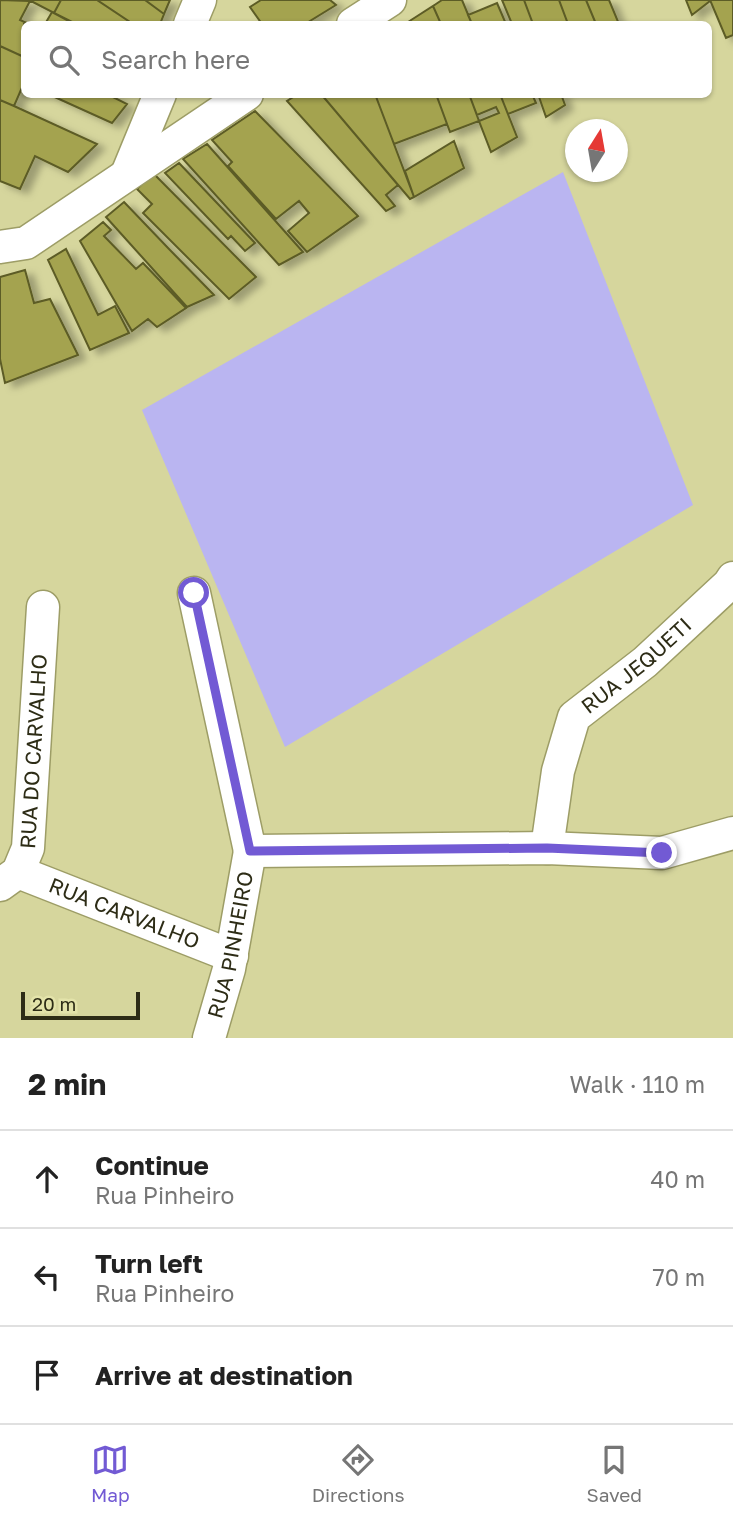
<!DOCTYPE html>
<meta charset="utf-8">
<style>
:root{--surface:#fff;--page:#f2f2f2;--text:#222;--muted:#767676;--line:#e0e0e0;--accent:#725ad4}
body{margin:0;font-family:"Golos Text",sans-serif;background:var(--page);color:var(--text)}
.compass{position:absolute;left:565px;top:119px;width:63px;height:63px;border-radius:50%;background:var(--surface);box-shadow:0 2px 5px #0004;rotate:11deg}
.scale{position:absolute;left:21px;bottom:18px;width:119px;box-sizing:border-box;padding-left:7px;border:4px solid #2d2c16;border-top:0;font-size:19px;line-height:24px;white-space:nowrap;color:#2d2c16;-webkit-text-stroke:5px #e3e3aa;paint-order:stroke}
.stop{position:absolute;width:21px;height:21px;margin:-16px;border:5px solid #725ad4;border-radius:50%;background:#fff}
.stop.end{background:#725ad4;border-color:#fff;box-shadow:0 2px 7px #0008}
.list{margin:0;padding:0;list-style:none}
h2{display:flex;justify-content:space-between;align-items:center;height:91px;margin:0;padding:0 28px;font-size:30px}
h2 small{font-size:23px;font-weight:400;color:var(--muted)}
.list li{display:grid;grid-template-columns:46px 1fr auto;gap:21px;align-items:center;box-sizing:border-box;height:98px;padding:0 28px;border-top:2px solid var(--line)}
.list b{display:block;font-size:26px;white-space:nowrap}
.list p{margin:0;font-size:23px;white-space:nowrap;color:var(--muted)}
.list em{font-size:23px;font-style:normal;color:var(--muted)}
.icon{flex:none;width:38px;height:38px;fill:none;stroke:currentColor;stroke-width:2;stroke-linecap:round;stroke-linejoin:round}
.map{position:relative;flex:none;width:733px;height:1038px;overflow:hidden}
.search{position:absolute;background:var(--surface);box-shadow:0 2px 5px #0004;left:21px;right:21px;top:21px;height:77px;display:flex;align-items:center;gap:18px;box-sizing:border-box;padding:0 24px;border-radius:10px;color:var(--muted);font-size:26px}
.sheet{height:385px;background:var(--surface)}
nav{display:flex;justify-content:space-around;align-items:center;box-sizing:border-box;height:98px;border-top:2px solid var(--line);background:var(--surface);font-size:19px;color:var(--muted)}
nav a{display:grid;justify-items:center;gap:4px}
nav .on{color:var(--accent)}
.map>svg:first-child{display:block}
.green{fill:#bab5f1}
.building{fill:#a4a34f;stroke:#5c5b25;stroke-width:2;filter:url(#shadow)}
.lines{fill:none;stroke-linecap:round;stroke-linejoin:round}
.street-casing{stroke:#9d9d66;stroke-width:35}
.street{stroke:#fff;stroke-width:32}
.route{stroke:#725ad4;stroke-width:9}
.labels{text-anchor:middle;stroke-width:5;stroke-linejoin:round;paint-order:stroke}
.street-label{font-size:21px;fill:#2d2c16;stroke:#e3e3aa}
</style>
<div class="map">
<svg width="733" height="1038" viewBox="0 0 733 1038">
<defs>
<filter id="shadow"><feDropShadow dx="8" dy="4.5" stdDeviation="3.5" flood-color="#0004"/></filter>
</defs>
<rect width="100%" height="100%" fill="#d6d69d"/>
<path class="green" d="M 563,172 L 693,505 L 285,747 L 142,410 Z"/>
<path class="building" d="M 0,0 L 30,1 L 20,20 L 29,24 L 24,24 L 24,57 L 0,46 Z
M 29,0 L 61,0 L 54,13 Z
M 61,0 L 97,0 L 133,24 L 76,24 L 54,13 Z
M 97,0 L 145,0 L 164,14 L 160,24 L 133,24 Z
M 145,0 L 170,0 L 164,14 Z
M 261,0 L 330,0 L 336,5 L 305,24 L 262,24 L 250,7 Z
M 442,0 L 462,0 L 472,24 L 441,24 L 433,6 Z
M 502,0 L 524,0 L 533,24 L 512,24 Z
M 524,0 L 559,0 L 568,24 L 533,24 Z
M 559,0 L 586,0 L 596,24 L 568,24 Z
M 586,0 L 609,0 L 619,24 L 596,24 Z
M 686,0 L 710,0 L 710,1 L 692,15 Z
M 710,0 L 733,0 L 733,35 L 726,38 Z
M 497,3 L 506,24 L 472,24 L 468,15 Z
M 433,6 L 441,24 L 409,24 L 408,22 Z
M 52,12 L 67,20 L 65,24 L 45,24 Z
M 0,46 L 24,57 L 24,83 L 14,106 L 0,100 Z
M 48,94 L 107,94 L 127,104 L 112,123 Z
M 298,94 L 321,94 L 398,185 L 386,195 L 395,206 L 386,211 L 287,101 Z
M 321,94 L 375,94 L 414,197 L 410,199 Z
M 375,94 L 436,94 L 447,124 L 394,144 Z
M 436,94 L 469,94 L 479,121 L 450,132 Z
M 469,94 L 500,94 L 517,137 L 491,152 L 479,121 L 499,113 L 496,107 L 477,115 Z
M 500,94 L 532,94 L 536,103 L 508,114 Z
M 538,94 L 561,94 L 565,105 L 546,117 Z
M 0,100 L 14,106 L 97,144 L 68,172 L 35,156 L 20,189 L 0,181 Z
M 255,111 L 358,216 L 307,252 L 288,231 L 309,213 L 299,201 L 276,219 L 228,166 L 232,162 L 212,140 Z
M 454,141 L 464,168 L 414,197 L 405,171 Z
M 207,144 L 303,252 L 279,265 L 183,159 Z
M 179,163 L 255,243 L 245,251 L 231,236 L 228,239 L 165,173 Z
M 153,173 L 256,277 L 229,299 L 143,213 L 152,204 L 137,189 Z
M 124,202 L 169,249 L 214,295 L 187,307 L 106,217 Z
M 103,222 L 111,230 L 104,236 L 136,269 L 143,263 L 186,308 L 157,327 L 148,319 L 132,331 L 80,241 Z
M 66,249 L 98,315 L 115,306 L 129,333 L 90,350 L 48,260 Z
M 25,270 L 34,303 L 50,299 L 78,355 L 5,383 L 0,359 L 0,277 Z"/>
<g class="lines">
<defs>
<g id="street">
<path d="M 190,24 L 200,0"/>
<path d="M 353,24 L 390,0"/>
<path d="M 127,174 L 160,94"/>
<path d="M 0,247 L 26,243 L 247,94"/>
<path d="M 194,593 L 250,851 L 547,848 L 662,853 L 733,833"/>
<path id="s1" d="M 547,848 L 558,771 L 574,717 L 645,662 L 729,584 L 733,578"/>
<path id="s2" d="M 18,872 L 232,956"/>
<path id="s3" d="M 0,885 L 18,872 L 28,848 L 43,607"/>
<path id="s4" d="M 209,1038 L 229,969 L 250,851"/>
</g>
</defs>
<use href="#street" class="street-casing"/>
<use href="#street" class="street"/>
</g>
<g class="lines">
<path class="route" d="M 194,593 L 250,851 L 547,848 L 662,853"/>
</g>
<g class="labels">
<g class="street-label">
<text dy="7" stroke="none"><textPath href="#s1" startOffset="215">RUA JEQUETI</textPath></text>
<text dy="7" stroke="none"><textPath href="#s3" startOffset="145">RUA DO CARVALHO</textPath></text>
<text dy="7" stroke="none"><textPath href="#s2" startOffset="114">RUA CARVALHO</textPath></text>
<text dy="7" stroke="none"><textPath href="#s4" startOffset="96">RUA PINHEIRO</textPath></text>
</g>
</g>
</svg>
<svg class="compass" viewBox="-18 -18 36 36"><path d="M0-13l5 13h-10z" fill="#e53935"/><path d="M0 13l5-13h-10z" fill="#767676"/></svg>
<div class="scale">20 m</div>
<div class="stop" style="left:194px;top:593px"></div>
<div class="stop end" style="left:662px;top:853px"></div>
<div class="search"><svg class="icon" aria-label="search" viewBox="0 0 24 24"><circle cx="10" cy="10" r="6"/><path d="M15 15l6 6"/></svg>Search here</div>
</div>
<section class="sheet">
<h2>2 min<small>Walk · 110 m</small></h2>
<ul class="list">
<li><svg class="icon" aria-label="ahead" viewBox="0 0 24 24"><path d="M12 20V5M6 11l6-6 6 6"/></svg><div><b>Continue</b><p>Rua Pinheiro</p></div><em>40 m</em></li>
<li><svg class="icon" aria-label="left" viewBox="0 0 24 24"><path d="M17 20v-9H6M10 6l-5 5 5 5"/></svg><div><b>Turn left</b><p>Rua Pinheiro</p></div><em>70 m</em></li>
<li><svg class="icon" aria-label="arrive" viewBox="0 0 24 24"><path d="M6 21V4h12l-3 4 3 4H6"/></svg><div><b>Arrive at destination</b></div></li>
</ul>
</section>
<nav>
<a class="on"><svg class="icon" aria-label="map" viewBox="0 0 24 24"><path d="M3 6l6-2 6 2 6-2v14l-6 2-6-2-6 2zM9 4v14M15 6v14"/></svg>Map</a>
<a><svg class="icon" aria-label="directions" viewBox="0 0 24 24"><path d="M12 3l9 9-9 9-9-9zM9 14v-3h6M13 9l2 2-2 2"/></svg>Directions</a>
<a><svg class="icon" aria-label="saved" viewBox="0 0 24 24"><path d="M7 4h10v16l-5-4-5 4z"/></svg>Saved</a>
</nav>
